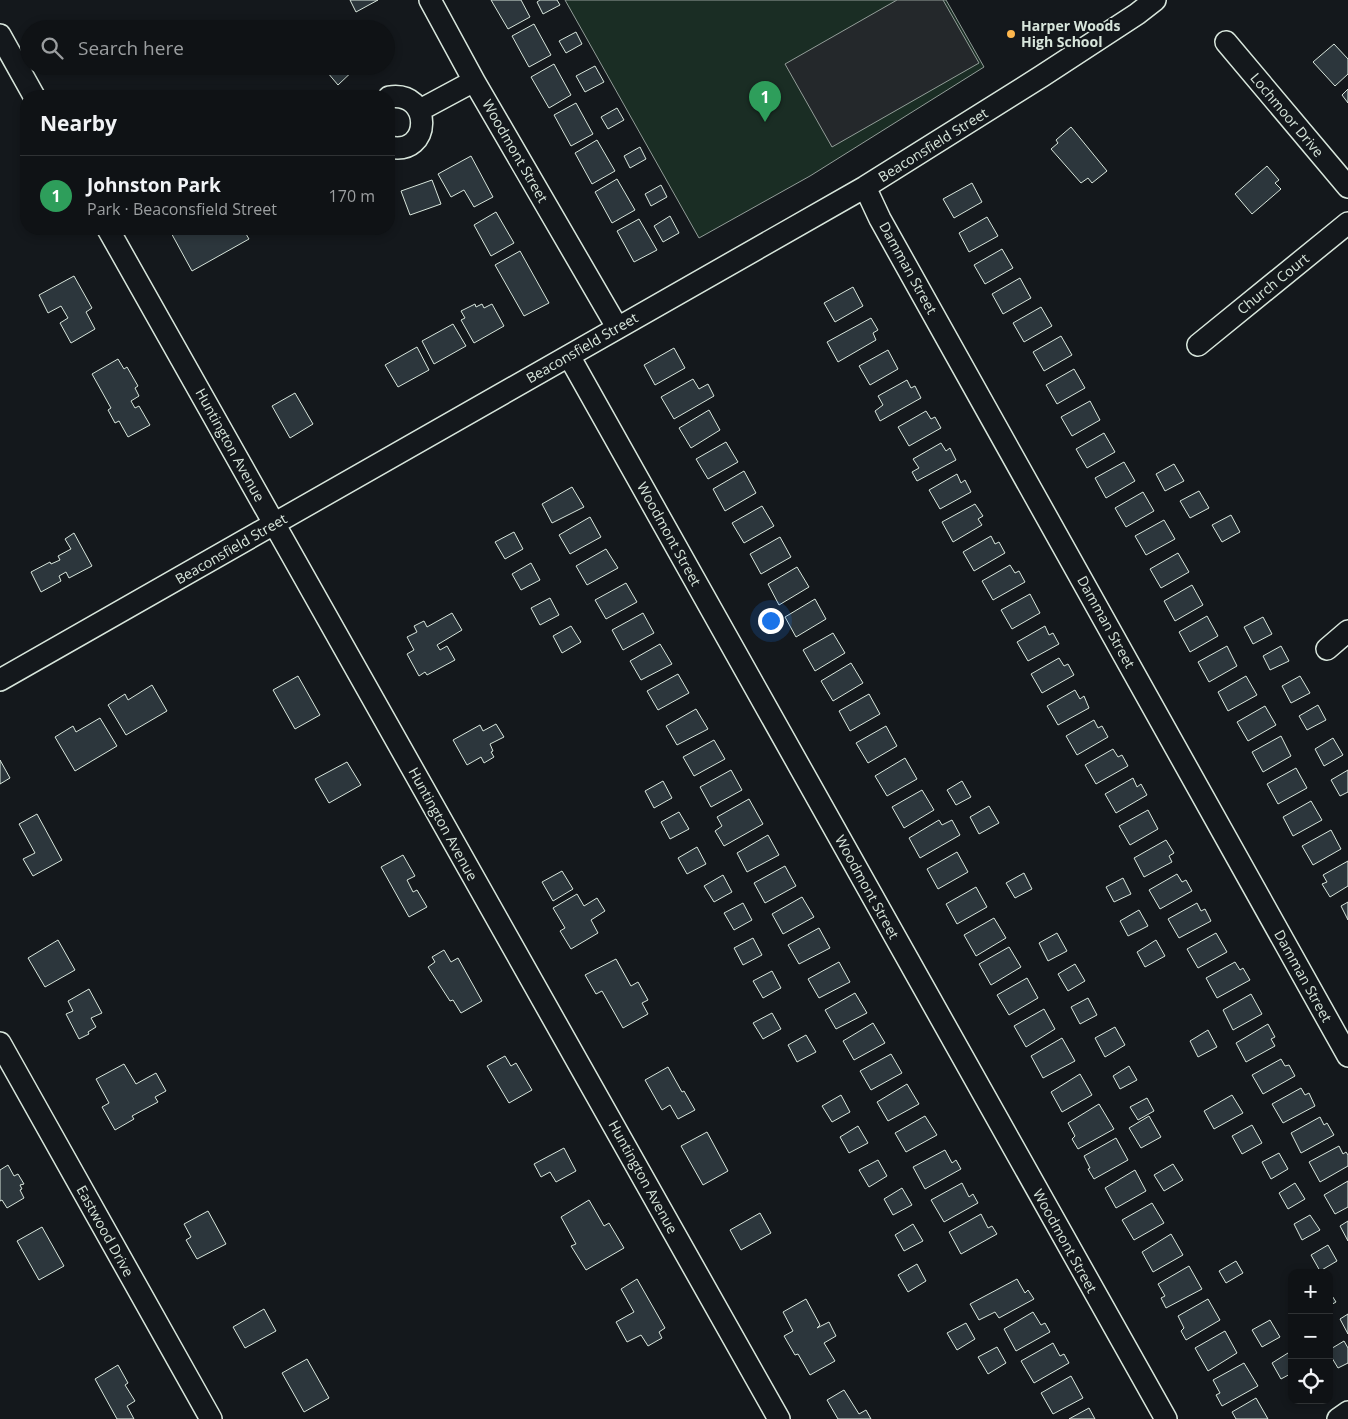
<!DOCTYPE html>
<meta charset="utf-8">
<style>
:root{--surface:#0f1215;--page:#1d2022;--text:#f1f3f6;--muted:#9b9ea0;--line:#2f3234;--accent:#0b8043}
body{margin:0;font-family:"Open Sans",sans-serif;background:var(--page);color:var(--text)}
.controls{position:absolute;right:15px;bottom:15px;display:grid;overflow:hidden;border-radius:10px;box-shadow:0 2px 8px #0003}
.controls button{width:45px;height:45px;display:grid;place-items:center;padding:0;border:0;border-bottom:1px solid var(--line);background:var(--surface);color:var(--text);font:25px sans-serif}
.you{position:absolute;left:770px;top:620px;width:18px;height:18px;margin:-12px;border:4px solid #fff;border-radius:50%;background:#1a73e8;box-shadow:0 0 0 8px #1a73e833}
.badge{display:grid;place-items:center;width:32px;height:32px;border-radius:50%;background:var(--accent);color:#fff;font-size:16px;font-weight:700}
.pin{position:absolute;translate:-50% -41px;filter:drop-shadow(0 1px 2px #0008)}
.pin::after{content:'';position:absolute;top:26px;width:18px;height:15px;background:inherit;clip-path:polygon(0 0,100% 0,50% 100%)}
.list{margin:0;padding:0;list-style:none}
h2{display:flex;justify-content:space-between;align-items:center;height:65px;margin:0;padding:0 20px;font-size:21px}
h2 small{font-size:16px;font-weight:400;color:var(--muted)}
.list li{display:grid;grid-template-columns:32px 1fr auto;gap:15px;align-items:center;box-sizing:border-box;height:80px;padding:0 20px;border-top:1px solid var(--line)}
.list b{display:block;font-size:19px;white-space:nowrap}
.list p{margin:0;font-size:16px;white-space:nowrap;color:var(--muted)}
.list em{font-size:16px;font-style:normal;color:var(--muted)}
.icon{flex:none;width:28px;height:28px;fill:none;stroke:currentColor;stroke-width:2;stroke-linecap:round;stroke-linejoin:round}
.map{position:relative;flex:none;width:1348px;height:1419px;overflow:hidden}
.search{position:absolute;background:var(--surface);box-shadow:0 2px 8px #0003;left:20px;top:20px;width:375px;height:55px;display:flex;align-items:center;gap:12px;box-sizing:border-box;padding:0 18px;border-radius:28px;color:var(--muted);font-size:19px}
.panel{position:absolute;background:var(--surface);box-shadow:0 2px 8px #0003;left:20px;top:90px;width:375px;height:145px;border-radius:20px}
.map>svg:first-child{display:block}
.green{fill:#1a2d24;stroke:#939e99}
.parking{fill:#24282b;stroke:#939e99}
.building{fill:#2c363c;stroke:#d8e6dc}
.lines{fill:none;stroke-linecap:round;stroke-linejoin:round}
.minor-casing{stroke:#d8e6dc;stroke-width:24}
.minor{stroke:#14181c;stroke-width:21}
.poi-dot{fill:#ffb74d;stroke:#14181c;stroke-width:2}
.labels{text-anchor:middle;stroke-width:4;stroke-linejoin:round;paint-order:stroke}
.poi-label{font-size:14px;font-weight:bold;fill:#d8e6dc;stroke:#14181c;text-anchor:start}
.street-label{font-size:14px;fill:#d8e6dc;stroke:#14181c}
</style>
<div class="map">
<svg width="1348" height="1419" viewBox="0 0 1348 1419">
<rect width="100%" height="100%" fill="#14181c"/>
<path class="green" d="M 565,0 L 946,0 L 984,67 L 810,176 L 699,238 Z"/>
<path class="parking" d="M 897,0 L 943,0 L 979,63 L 832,147 L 785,64 Z"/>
<path class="building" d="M 350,0 L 378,0 L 356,12 Z
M 491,0 L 521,0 L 530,17 L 508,29 Z
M 540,0 L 557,0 L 560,5 L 543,14 L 537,2 Z
M 534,24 L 551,55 L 529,67 L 512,36 Z
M 576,32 L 582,44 L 566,53 L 559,41 Z
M 1334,44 L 1348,59 L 1348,74 L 1335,86 L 1313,62 Z
M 554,64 L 571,95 L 549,108 L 531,77 Z
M 322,66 L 358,66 L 338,85 Z
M 595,66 L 604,82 L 585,92 L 576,76 Z
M 1348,89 L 1348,103 L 1342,95 Z
M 303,94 L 322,96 L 303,96 Z
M 576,103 L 593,134 L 571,146 L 554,115 Z
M 617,108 L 624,120 L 608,129 L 601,117 Z
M 1071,127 L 1107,171 L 1092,183 L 1088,178 L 1081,183 L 1051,149 L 1058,143 L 1056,140 Z
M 597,140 L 615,171 L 592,184 L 575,153 Z
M 640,147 L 646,159 L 630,168 L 624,156 Z
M 471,156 L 493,197 L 474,207 L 464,190 L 451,197 L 438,174 Z
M 1267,166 L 1279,180 L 1275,183 L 1281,189 L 1252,214 L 1235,194 Z
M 617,179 L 635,210 L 612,223 L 595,192 Z
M 432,180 L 441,204 L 410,215 L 401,191 Z
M 972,183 L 982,202 L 954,218 L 943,199 Z
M 661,185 L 667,197 L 651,206 L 645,194 Z
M 496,212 L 514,243 L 491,256 L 474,225 Z
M 670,216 L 679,233 L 663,242 L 654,226 Z
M 987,217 L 998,236 L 969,252 L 959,233 Z
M 639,219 L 657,250 L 634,262 L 617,231 Z
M 169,229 L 208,229 L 211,233 L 219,229 L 243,229 L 249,239 L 192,271 Z
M 1002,249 L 1013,268 L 985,284 L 974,265 Z
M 520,251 L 549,303 L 524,316 L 495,265 Z
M 74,276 L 92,308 L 86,312 L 95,329 L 71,343 L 60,323 L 68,318 L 61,306 L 48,313 L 39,295 Z
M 1020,278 L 1031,298 L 1003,314 L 992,294 Z
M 853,287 L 863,306 L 835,322 L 824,303 Z
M 475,304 L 476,307 L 482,304 L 484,308 L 492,304 L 504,326 L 474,343 L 461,320 L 465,318 L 461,311 Z
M 1041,307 L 1052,326 L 1024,342 L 1013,323 Z
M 871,318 L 878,330 L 873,333 L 876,340 L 838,362 L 827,342 Z
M 453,324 L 466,346 L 434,364 L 422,341 Z
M 1061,336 L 1072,355 L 1044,371 L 1033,352 Z
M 417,347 L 429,370 L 398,387 L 385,365 Z
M 674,348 L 685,368 L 655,385 L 644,365 Z
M 888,350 L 898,369 L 870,385 L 859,366 Z
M 118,359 L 124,369 L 127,367 L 138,386 L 135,388 L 139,396 L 131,401 L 135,408 L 139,406 L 150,425 L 128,437 L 119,421 L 115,423 L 108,410 L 111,408 L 92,374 Z
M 1074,369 L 1085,388 L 1057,404 L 1046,385 Z
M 693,379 L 699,389 L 708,384 L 714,396 L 674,419 L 661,397 Z
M 907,380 L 911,388 L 915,386 L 921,398 L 880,421 L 875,411 L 883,405 L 878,396 Z
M 295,393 L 313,424 L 290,438 L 272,406 Z
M 1090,401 L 1100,420 L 1072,436 L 1061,417 Z
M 709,410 L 720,430 L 691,448 L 679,428 Z
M 926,411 L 931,419 L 935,417 L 941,428 L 909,446 L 898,427 Z
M 1104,433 L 1115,452 L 1087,468 L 1076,449 Z
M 726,442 L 738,462 L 708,479 L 696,459 Z
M 941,443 L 946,451 L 950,448 L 956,460 L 917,481 L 912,472 L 919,468 L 913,459 Z
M 1124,462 L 1135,481 L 1106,498 L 1095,478 Z
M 1174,464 L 1184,481 L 1165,491 L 1156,474 Z
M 744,471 L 756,493 L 725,511 L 713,489 Z
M 957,474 L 961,483 L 965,480 L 971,492 L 940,509 L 929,490 Z
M 572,487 L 584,507 L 552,523 L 542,504 Z
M 1199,491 L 1209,508 L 1190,518 L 1180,501 Z
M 1143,492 L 1154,511 L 1126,527 L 1115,508 Z
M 975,504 L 983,516 L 978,519 L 982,525 L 953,542 L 942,522 Z
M 762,506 L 774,526 L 744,543 L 732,523 Z
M 1231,515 L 1240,532 L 1222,542 L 1212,525 Z
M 590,517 L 601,537 L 570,554 L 559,535 Z
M 1164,520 L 1175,539 L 1146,555 L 1135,536 Z
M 514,532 L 523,549 L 505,559 L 495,542 Z
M 74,533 L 92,566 L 69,578 L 66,572 L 59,576 L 61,581 L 41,592 L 31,572 L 50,562 L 51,564 L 60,560 L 58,556 L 71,549 L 65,539 Z
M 991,536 L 995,544 L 999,542 L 1005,553 L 974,571 L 963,552 Z
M 780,537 L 791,557 L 761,574 L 750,554 Z
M 606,549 L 618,568 L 587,585 L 576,566 Z
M 1178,553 L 1189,572 L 1161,588 L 1150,569 Z
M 531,563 L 540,580 L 521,590 L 512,574 Z
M 1010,565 L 1015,573 L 1019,571 L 1025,582 L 993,600 L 982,581 Z
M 797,567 L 809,587 L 779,605 L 768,584 Z
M 626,583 L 637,602 L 606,619 L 595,600 Z
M 1192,585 L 1203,605 L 1175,621 L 1164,601 Z
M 1030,594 L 1040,613 L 1012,629 L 1001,610 Z
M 550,598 L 559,615 L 540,625 L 531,608 Z
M 815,599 L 826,619 L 796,637 L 785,617 Z
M 452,613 L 462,630 L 437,645 L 440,650 L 447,646 L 455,660 L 427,675 L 425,672 L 419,676 L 407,654 L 414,650 L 407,637 L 417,632 L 414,626 L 424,621 L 427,627 Z
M 643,613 L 654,633 L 623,650 L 612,630 Z
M 1207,616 L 1218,636 L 1190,652 L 1179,632 Z
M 1263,617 L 1272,634 L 1253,644 L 1244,627 Z
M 571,626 L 581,642 L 562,653 L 553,636 Z
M 1045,626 L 1049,635 L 1053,633 L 1059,644 L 1028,661 L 1017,642 Z
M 833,633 L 845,653 L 815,671 L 803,650 Z
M 660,644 L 672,664 L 641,680 L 630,661 Z
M 1227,646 L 1237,666 L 1209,682 L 1198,662 Z
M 1281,646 L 1289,661 L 1270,670 L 1263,656 Z
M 1059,658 L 1064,666 L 1068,664 L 1074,675 L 1042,693 L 1031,674 Z
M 851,663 L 863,683 L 833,701 L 821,681 Z
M 678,674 L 689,693 L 658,710 L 647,691 Z
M 298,676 L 320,715 L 295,729 L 273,690 Z
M 1246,676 L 1257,695 L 1228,711 L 1218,692 Z
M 1300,676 L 1310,693 L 1291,703 L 1282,686 Z
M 152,685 L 167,711 L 126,735 L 108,705 L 125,694 L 128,700 Z
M 1075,690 L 1080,699 L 1084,696 L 1089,708 L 1058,725 L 1047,706 Z
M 869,694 L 880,714 L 850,731 L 839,711 Z
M 1318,705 L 1326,720 L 1307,730 L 1299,716 Z
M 1265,706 L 1276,725 L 1248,741 L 1237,722 Z
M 696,709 L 708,729 L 677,745 L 666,726 Z
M 100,718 L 117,746 L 75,771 L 55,737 L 73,726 L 76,732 Z
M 1094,720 L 1098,728 L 1102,726 L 1108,737 L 1077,755 L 1066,736 Z
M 496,724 L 504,737 L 490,744 L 493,751 L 491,752 L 494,757 L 484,763 L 481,757 L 467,765 L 453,740 L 480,725 L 483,731 Z
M 886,726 L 897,746 L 868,763 L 856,743 Z
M 1281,736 L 1291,756 L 1263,772 L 1252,752 Z
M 1333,738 L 1343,755 L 1324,766 L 1315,749 Z
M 714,740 L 725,759 L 694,776 L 683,757 Z
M 1113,749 L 1118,757 L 1122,755 L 1128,766 L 1096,784 L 1085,765 Z
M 905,758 L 917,779 L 887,796 L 875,776 Z
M 0,760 L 10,778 L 0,784 Z
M 347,762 L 361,785 L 329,803 L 315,779 Z
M 1296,768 L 1307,788 L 1278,804 L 1267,784 Z
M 731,770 L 742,790 L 711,807 L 700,787 Z
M 1348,770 L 1348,792 L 1340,796 L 1331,780 Z
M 1133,778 L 1137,787 L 1141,784 L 1147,795 L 1116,813 L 1105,794 Z
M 663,781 L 672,798 L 654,808 L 645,791 Z
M 962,781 L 971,797 L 956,805 L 947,790 Z
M 922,790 L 934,810 L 904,828 L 892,807 Z
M 749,799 L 763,824 L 724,846 L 715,831 L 722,826 L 717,817 Z
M 1311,801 L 1322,820 L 1293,836 L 1283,817 Z
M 989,806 L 999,823 L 979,834 L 970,817 Z
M 1148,810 L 1158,829 L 1130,845 L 1119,826 Z
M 679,812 L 689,829 L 670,839 L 661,822 Z
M 37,814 L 62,860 L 33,876 L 23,859 L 35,853 L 19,824 Z
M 939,820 L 942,825 L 952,820 L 960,835 L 920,858 L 909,838 Z
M 1331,830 L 1341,849 L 1313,865 L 1302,846 Z
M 768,835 L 779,855 L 747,872 L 737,853 Z
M 1166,840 L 1174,853 L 1169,856 L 1172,862 L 1144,877 L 1134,858 Z
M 697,847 L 706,864 L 687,874 L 678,858 Z
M 957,852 L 968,872 L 938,889 L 927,869 Z
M 403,855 L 415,876 L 407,880 L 413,892 L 417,890 L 427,907 L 409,917 L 381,867 Z
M 1348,861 L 1348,886 L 1330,897 L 1322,884 L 1327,882 L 1323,875 Z
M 785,866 L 796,886 L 765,903 L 754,883 Z
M 562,871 L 573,889 L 553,901 L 542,882 Z
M 1024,873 L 1032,889 L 1015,898 L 1006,883 Z
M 1177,874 L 1182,882 L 1186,880 L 1192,891 L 1160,909 L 1149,890 Z
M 723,875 L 732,892 L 714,902 L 704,886 Z
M 1123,878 L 1131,894 L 1114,902 L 1106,887 Z
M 976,887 L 987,907 L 957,924 L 946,904 Z
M 577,894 L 584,906 L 597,898 L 605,911 L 591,920 L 598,933 L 571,949 L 560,931 L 565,928 L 553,908 Z
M 802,897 L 814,917 L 783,934 L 772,914 Z
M 1348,902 L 1348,920 L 1341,906 Z
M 743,903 L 752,920 L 734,930 L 724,913 Z
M 1197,903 L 1201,911 L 1205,909 L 1211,921 L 1179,938 L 1168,919 Z
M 1139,910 L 1148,926 L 1128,936 L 1120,921 Z
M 994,918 L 1006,938 L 976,956 L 964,935 Z
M 819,928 L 830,948 L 799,964 L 788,945 Z
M 1057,933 L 1067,951 L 1048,961 L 1039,943 Z
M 1216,933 L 1227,952 L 1198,968 L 1187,949 Z
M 753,938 L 762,955 L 743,965 L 734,948 Z
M 58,940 L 75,970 L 45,987 L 28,958 Z
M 1156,940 L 1165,956 L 1145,967 L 1137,952 Z
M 1009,947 L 1021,967 L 991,985 L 979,964 Z
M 444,950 L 451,962 L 458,958 L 482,1001 L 461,1013 L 453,1000 L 450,1001 L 428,967 L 435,962 L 432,957 Z
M 616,959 L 631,986 L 638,982 L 648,1000 L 642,1003 L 648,1014 L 623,1028 L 602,991 L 596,994 L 585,975 Z
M 839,962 L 850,982 L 819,998 L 808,979 Z
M 1235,962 L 1240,970 L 1243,968 L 1250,980 L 1217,998 L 1206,978 Z
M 1075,964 L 1085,981 L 1068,991 L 1058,974 Z
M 772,971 L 781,988 L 763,998 L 753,981 Z
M 1027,978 L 1038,998 L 1009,1015 L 997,995 Z
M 89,989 L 102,1013 L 91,1018 L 96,1027 L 88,1032 L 89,1034 L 79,1039 L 66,1014 L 73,1011 L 68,1001 Z
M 855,993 L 867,1013 L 836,1029 L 825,1010 Z
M 1251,994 L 1262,1014 L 1233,1030 L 1223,1010 Z
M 1088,998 L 1097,1015 L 1080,1024 L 1071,1007 Z
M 1044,1009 L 1055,1029 L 1026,1047 L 1014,1026 Z
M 772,1013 L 781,1029 L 763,1039 L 753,1023 Z
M 873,1023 L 885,1043 L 854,1060 L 843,1041 Z
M 1268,1024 L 1275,1037 L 1271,1039 L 1275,1046 L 1246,1062 L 1236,1043 Z
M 1115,1027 L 1125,1045 L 1105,1057 L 1095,1038 Z
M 1208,1030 L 1217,1047 L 1198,1057 L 1190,1041 Z
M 806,1035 L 816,1052 L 797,1062 L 788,1045 Z
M 1062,1038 L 1075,1061 L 1043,1078 L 1031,1056 Z
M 891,1054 L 902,1073 L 871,1090 L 860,1071 Z
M 505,1056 L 511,1066 L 516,1063 L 532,1090 L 509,1103 L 487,1066 Z
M 1281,1059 L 1285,1066 L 1289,1065 L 1295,1076 L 1263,1094 L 1252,1075 Z
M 124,1064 L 136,1084 L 156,1073 L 166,1091 L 155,1097 L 158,1102 L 132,1116 L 134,1119 L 115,1130 L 102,1107 L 109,1103 L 96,1079 Z
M 1129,1066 L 1137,1080 L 1120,1089 L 1113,1076 Z
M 668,1067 L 682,1092 L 684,1091 L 695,1110 L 678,1119 L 670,1105 L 662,1110 L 645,1080 Z
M 1080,1074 L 1092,1095 L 1062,1112 L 1051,1092 Z
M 907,1084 L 919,1104 L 888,1121 L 877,1102 Z
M 1301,1088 L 1305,1095 L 1309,1093 L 1315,1106 L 1283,1123 L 1272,1104 Z
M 841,1095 L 850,1112 L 832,1122 L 822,1106 Z
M 1232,1095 L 1243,1113 L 1214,1129 L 1204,1111 Z
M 1147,1098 L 1154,1111 L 1138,1120 L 1130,1107 Z
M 1099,1104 L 1114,1129 L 1078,1149 L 1072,1139 L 1075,1136 L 1068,1123 Z
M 925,1116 L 937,1135 L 906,1152 L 895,1133 Z
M 1149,1116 L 1161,1137 L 1141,1148 L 1129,1128 Z
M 1320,1117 L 1324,1125 L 1327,1123 L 1334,1135 L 1301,1153 L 1291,1133 Z
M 1252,1125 L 1262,1143 L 1242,1154 L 1232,1136 Z
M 858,1126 L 868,1143 L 849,1153 L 840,1137 Z
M 707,1132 L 728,1171 L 703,1185 L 681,1146 Z
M 1116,1138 L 1128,1160 L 1094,1179 L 1088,1169 L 1090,1168 L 1084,1156 Z
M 1339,1146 L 1343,1154 L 1346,1152 L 1348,1155 L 1348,1166 L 1320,1182 L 1309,1162 Z
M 564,1148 L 576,1171 L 556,1182 L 550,1172 L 541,1177 L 534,1164 Z
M 945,1150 L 952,1163 L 956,1160 L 961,1169 L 925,1189 L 913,1167 Z
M 1279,1153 L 1288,1169 L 1271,1179 L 1262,1162 Z
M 878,1160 L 887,1176 L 869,1187 L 859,1170 Z
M 1173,1164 L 1183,1180 L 1164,1191 L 1154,1175 Z
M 8,1165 L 14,1176 L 18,1174 L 24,1184 L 20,1185 L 22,1189 L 20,1190 L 24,1198 L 7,1208 L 2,1200 L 0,1201 L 0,1170 Z
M 1135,1170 L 1146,1191 L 1116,1208 L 1105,1188 Z
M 1348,1181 L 1348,1207 L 1335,1214 L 1324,1195 Z
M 962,1183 L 969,1197 L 973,1194 L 978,1203 L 944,1222 L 931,1200 Z
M 1295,1183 L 1305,1199 L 1288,1209 L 1279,1193 Z
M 902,1188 L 912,1205 L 893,1215 L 884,1199 Z
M 589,1200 L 604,1226 L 609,1223 L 624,1248 L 586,1270 L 571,1246 L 576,1244 L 561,1217 Z
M 1152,1203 L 1164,1223 L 1134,1240 L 1122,1220 Z
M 208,1211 L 226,1244 L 197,1259 L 186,1240 L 191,1237 L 184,1224 Z
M 760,1213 L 771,1233 L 741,1250 L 730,1230 Z
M 981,1214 L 988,1228 L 992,1226 L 997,1234 L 961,1254 L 949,1232 Z
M 1310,1215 L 1320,1230 L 1302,1240 L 1294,1224 Z
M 1348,1221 L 1348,1241 L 1340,1226 Z
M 913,1224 L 923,1241 L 904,1251 L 895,1235 Z
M 42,1227 L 64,1266 L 39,1280 L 17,1241 Z
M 1171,1234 L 1183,1255 L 1153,1272 L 1142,1252 Z
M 1328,1245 L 1337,1261 L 1320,1271 L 1311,1255 Z
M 1236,1261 L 1243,1273 L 1226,1283 L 1219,1271 Z
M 917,1264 L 926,1281 L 908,1292 L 898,1275 Z
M 1189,1266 L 1202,1289 L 1166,1308 L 1161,1298 L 1165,1296 L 1158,1284 Z
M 637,1279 L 665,1328 L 659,1332 L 662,1338 L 648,1346 L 641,1335 L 627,1342 L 616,1322 L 634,1312 L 621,1289 Z
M 1017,1279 L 1025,1293 L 1028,1290 L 1034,1299 L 999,1318 L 995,1312 L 979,1320 L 970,1304 Z
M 1329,1291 L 1336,1302 L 1329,1306 Z
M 806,1299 L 820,1325 L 817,1328 L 829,1322 L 836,1336 L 824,1343 L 835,1361 L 810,1375 L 798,1354 L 795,1355 L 784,1336 L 793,1331 L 783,1312 Z
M 1208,1299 L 1220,1320 L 1186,1340 L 1181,1331 L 1184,1328 L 1178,1316 Z
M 264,1309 L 276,1331 L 245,1348 L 233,1327 Z
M 1033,1312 L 1041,1325 L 1045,1323 L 1050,1332 L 1016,1351 L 1004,1329 Z
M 1348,1314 L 1348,1334 L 1340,1319 Z
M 1270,1320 L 1280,1337 L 1262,1347 L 1252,1330 Z
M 966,1323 L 975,1339 L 957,1350 L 947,1333 Z
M 1225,1331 L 1237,1353 L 1208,1371 L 1195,1348 Z
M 1344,1341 L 1348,1348 L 1348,1363 L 1338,1368 L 1329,1353 L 1329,1350 Z
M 1053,1343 L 1060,1356 L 1064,1354 L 1069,1363 L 1034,1383 L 1021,1361 Z
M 997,1347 L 1006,1363 L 988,1374 L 978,1357 Z
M 1288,1353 L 1292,1359 L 1292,1373 L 1281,1379 L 1272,1363 Z
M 307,1359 L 329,1398 L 304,1412 L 282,1373 Z
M 1244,1363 L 1258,1386 L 1222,1406 L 1216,1395 L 1220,1393 L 1213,1380 Z
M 118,1365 L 128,1383 L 125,1385 L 135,1401 L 127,1406 L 134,1419 L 117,1419 L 95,1379 Z
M 1071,1376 L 1083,1398 L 1053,1414 L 1041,1393 Z
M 844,1390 L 859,1414 L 866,1410 L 871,1419 L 838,1419 L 827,1400 Z
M 1256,1398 L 1268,1419 L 1236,1419 L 1232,1412 Z
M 1089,1408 L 1095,1419 L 1069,1419 Z"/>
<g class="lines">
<defs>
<path id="minor" d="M 430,0 L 474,81 L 617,327
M 0,35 L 34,96
M 1226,42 L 1348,187
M 389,97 C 433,90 432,157 389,147
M 420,110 L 474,81
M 865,187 L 880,219 L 1348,1056
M 108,229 L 779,1419
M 1198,345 L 1348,223
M 569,356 L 1166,1419
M 1327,649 L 1348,631
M 0,680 L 865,187 L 1042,76 L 1137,14 L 1155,0
M 0,1043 L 211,1419
M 1338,1419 L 1348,1412"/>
</defs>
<use href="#minor" class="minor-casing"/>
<use href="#minor" class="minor"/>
</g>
<circle class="poi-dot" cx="1011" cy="34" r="5"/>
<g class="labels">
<g class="poi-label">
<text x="1021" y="31">Harper Woods<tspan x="1021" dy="16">High School</tspan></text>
</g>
<g class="street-label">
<text transform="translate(1287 115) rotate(50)" y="5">Lochmoor Drive</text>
<text transform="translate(933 145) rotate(-32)" y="5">Beaconsfield Street</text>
<text transform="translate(515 151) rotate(60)" y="5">Woodmont Street</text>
<text transform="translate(908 268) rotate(61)" y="5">Damman Street</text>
<text transform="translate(1273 284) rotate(-39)" y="5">Church Court</text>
<text transform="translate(582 348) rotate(-30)" y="5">Beaconsfield Street</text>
<text transform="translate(230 445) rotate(61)" y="5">Huntington Avenue</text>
<text transform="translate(669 534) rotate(61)" y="5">Woodmont Street</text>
<text transform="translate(231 549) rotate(-30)" y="5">Beaconsfield Street</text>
<text transform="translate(1106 622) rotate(61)" y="5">Damman Street</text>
<text transform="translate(443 824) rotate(61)" y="5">Huntington Avenue</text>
<text transform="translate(867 887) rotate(61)" y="5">Woodmont Street</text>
<text transform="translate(1303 976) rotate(61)" y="5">Damman Street</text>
<text transform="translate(643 1177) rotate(61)" y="5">Huntington Avenue</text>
<text transform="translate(105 1231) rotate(61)" y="5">Eastwood Drive</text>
<text transform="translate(1065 1241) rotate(61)" y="5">Woodmont Street</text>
</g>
</g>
</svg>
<div class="controls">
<button>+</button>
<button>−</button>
<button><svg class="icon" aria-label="locate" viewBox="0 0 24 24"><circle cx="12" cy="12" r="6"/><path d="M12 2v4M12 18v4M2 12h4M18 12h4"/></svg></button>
</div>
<div class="you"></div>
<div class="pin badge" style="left:765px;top:122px;background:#2e9e5b">1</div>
<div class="search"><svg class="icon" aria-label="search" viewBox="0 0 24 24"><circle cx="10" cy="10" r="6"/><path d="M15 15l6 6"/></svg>Search here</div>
<section class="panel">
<h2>Nearby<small></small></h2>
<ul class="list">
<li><span class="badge" style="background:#2e9e5b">1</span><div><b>Johnston Park</b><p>Park · Beaconsfield Street</p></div><em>170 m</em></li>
</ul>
</section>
</div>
